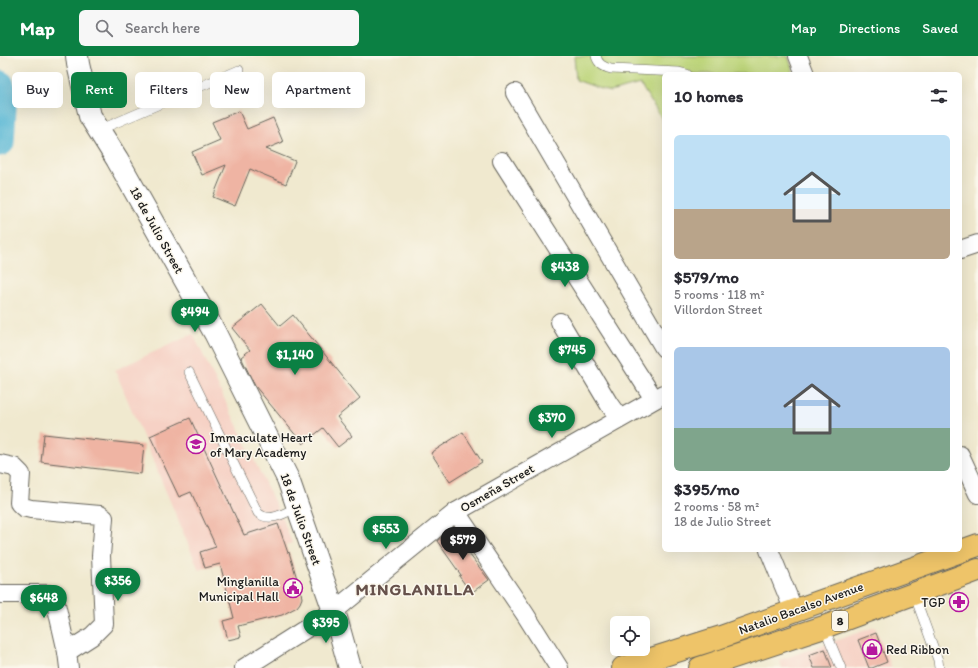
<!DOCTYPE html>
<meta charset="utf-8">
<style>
:root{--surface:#fff;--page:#f7f7f7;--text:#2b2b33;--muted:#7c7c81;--accent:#0b8043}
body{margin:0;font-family:Itim,sans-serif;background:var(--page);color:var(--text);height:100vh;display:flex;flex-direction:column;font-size:15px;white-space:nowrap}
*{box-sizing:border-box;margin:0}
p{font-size:13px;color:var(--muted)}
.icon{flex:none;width:22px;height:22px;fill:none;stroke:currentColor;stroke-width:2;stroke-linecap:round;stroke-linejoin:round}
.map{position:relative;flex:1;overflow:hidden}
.side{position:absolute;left:662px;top:16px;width:300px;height:480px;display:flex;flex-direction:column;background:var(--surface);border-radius:6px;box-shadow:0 4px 16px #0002}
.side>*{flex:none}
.guide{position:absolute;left:12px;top:16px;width:380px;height:36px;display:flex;gap:8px}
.controls{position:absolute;left:610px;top:560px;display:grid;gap:8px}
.controls a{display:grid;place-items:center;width:40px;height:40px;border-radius:6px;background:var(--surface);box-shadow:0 4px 16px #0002;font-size:20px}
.price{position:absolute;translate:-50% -34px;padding:0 9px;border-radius:14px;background:var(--accent);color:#fff;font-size:13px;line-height:26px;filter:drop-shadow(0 1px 2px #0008)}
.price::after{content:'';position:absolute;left:50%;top:24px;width:12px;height:9px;margin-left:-6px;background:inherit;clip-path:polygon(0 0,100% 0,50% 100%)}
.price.current{background:#222;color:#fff}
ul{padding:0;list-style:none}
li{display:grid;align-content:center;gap:8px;height:212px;padding:0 12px}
li span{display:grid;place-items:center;height:124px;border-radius:6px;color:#555}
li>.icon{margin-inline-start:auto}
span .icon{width:72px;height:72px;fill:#fffc;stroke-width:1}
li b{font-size:17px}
h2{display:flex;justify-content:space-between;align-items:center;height:48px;padding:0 12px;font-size:17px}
.pill{padding:0 14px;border-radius:6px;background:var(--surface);box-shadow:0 4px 16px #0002;font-size:14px;line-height:36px}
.pill.current{background:var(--accent);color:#fff}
header{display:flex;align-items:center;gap:24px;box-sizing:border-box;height:56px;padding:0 20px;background:var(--accent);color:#fff}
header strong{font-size:19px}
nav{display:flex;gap:22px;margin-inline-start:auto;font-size:14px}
.search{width:280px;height:36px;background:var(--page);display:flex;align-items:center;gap:10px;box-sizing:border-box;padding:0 14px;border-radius:6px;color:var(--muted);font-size:15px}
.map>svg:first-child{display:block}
.built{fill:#f6d1c5}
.green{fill:#bcd478;stroke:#6c784a}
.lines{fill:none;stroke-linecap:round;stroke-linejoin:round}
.river{stroke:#55b6d4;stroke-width:29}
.building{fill:#efb4a3}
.service-casing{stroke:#66645b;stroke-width:10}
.minor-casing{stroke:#66645b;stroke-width:20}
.tertiary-casing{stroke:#66645b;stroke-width:24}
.trunk-casing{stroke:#66645b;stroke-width:24}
.service{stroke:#fff;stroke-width:9}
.minor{stroke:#fff;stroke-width:18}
.tertiary{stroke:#fff;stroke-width:22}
.trunk{stroke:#eec469;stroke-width:22}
.labels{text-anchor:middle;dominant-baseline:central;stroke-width:3;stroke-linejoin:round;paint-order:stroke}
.shield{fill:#fbf7ec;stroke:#5f5e5a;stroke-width:1}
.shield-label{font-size:12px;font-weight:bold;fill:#1c1c1c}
.street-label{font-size:13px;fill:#1c1c1c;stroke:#fbf7ec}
.poi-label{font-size:13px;fill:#1c1c1c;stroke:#fbf7ec;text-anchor:start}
.district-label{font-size:17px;font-weight:bold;letter-spacing:1px;fill:#66514b;stroke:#fbf7ec}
</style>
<header>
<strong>Map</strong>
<div class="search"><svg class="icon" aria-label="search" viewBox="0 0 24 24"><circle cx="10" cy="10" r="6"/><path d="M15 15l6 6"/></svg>Search here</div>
<nav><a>Map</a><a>Directions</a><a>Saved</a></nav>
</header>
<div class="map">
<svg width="978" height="612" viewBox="0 0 978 612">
<rect width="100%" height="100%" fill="#fbf7ec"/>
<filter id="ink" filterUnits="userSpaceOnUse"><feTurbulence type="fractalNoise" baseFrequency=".025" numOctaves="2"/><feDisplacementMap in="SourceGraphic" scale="8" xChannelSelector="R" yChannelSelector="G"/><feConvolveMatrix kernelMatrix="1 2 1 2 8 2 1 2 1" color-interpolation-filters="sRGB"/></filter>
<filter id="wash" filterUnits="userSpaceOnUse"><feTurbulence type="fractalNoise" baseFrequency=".012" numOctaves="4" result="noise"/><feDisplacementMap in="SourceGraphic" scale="16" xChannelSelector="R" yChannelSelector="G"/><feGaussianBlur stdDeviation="0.9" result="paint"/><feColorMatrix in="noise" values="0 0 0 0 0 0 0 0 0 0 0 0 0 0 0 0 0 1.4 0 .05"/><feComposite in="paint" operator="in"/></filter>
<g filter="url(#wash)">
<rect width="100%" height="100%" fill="#f0e9cf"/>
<!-- built -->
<g class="built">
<path d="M 193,278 L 282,462 L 292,487 L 199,514 L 115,314 Z"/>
<path d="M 875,571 L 892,612 L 782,612 L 780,604 Z"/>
</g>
<!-- green -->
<path class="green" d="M 574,0 L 788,0 L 794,18 L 664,18 L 664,66 L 640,28 L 610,36 L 576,24 Z"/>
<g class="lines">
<!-- river -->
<path class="river" d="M 0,29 L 3,37 L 0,86"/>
</g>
<g id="blocks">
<!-- building -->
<g class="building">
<path d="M 239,55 L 247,73 L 273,62 L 283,86 L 266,93 L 295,105 L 286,128 L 250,113 L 235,150 L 213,141 L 226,109 L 202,119 L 192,96 L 220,84 L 212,66 Z"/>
<path d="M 262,248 L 280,270 L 293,259 L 360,342 L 337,361 L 352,380 L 338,391 L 323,372 L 303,388 L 255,330 L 241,301 L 250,294 L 232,272 Z"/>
<path d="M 190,362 L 244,479 L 278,468 L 288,497 L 289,496 L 301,536 L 302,542 L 300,547 L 297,551 L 282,559 L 238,570 L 241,581 L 228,584 L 223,565 L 234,562 L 220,508 L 205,512 L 200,496 L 216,491 L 191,436 L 179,441 L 150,380 Z"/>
<path d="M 463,376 L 482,406 L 450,426 L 431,397 Z"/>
<path d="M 44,378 L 144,389 L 141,418 L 41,406 Z"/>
<path d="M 454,471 L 465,488 L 463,490 L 489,524 L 471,537 L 459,520 L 461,519 L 437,485 Z"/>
<path d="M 876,577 L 887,606 L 872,612 L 869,612 L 858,584 Z"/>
<path d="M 825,593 L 832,612 L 814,612 L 809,599 Z"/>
</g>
</g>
</g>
<g filter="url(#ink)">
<use href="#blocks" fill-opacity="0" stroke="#66645b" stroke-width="1"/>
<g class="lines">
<defs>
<g id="service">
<path d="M 596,0 C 598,8 603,11 611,13 L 679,16 L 687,18"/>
<path d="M 99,74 L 239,14"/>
<path d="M 189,316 L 258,457 C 270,467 285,457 297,451"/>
<path d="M 914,538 L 938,604 L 939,612"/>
<path d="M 824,571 L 841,612"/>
</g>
<g id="minor">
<path d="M 798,0 L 805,18"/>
<path d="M 515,37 L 664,292"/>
<path d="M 502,105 L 654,343"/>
<path d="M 960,194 L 978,188"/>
<path d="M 560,266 L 609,348 L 619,362"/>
<path d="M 960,399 L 978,438"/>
<path d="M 0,408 L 14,411 L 21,418 L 19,447 L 23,451 L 31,453 L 100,459 L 104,462 L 101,500 L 104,568 L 92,580 L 67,596"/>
<path d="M 456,456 L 525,558 L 559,612"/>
<path d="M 769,494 L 794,555"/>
<path d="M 0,538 L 48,538 L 56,548 L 67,596 L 69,612"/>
<path d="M 244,612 L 334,555 L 456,456 L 664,338"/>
</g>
<path id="tertiary" d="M 77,0 L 78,8 L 90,60 L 117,103 L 215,277 L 288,423 L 334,555 L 350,612"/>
<g id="trunk">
<path d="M 623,612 L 718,582 L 978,489"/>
<path d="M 700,612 L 824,571 L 978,514"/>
</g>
</defs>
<!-- service casing -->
<use href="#service" class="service-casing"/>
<!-- minor casing -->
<use href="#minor" class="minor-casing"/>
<!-- tertiary casing -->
<use href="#tertiary" class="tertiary-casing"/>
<!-- trunk casing -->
<use href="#trunk" class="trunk-casing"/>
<!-- service -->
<use href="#service" class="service"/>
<!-- minor -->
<use href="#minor" class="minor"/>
<!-- tertiary -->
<use href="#tertiary" class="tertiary"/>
<!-- trunk -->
<use href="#trunk" class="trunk"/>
</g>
</g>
<!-- icons -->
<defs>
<symbol id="school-ring" viewBox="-11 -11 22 22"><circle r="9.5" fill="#fbf7ec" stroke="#b5179e" stroke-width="1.5"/><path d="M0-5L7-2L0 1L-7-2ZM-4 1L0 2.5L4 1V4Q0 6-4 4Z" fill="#b5179e"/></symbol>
<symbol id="civic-ring" viewBox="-11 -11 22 22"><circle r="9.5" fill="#fbf7ec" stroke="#b5179e" stroke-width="1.5"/><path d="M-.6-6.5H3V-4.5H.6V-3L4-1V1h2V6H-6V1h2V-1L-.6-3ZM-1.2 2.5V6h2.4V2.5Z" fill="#b5179e"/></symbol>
<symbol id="pharmacy-ring" viewBox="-11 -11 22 22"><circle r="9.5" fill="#fbf7ec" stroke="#b5179e" stroke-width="1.5"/><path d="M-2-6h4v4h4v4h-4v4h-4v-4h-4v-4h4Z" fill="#b5179e"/></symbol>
<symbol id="shop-ring" viewBox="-11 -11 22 22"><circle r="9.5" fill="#fbf7ec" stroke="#b5179e" stroke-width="1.5"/><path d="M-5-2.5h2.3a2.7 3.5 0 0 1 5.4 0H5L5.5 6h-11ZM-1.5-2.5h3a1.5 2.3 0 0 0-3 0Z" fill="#b5179e"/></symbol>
</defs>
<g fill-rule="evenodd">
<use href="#school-ring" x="185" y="377" width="22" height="22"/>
<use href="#civic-ring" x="282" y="521" width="22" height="22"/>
<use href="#pharmacy-ring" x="948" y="535" width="22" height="22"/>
<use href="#shop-ring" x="861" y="582" width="22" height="22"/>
</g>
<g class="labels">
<!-- shield labels -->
<rect class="shield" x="832" y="555" width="16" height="20" rx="3"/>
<g class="shield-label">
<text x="840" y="565">8</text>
</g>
<!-- street labels -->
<g class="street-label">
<text transform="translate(157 174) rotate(61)">18 de Julio Street</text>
<text transform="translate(497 432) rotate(-30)">Osmeña Street</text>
<text transform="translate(301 463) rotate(70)">18 de Julio Street</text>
<text transform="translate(801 552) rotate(-20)">Natalio Bacalso Avenue</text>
</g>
<!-- poi labels -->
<g class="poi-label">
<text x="210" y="381">Immaculate Heart<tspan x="210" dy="15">of Mary Academy</tspan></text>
<text x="279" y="525" text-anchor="end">Minglanilla<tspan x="279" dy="15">Municipal Hall</tspan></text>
<text x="945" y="546" text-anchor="end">TGP</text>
<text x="886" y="593">Red Ribbon</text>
</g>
<!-- district labels -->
<g class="district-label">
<text x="415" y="533">MINGLANILLA</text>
</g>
</g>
</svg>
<div class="controls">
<a><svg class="icon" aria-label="locate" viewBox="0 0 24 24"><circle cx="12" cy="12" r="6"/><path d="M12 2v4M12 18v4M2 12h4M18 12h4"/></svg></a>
</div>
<b class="price" style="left:565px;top:232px">$438</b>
<b class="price" style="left:195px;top:277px">$494</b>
<b class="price" style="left:572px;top:315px">$745</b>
<b class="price" style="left:295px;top:320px">$1,140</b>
<b class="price" style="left:552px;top:383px">$370</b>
<b class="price" style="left:386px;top:494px">$553</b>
<b class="price current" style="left:463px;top:505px">$579</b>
<b class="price" style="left:118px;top:546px">$356</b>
<b class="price" style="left:44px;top:563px">$648</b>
<b class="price" style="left:326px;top:588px">$395</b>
<div class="guide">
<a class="pill">Buy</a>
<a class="pill current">Rent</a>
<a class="pill">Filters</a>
<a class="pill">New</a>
<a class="pill">Apartment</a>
</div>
<section class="side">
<h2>10 homes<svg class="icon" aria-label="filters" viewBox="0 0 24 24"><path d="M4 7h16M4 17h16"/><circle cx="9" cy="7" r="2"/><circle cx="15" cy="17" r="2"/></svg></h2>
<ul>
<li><span style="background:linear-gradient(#bfe0f5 60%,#b9a48a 0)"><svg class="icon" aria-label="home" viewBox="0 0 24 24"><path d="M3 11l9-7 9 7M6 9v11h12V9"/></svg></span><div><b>$579/mo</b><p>5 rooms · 118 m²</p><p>Villordon Street</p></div></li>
<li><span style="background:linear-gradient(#a9c7e8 65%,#7fa58c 0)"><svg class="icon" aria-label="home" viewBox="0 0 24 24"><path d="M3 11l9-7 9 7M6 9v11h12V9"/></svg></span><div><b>$395/mo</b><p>2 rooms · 58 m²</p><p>18 de Julio Street</p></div></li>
</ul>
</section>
</div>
